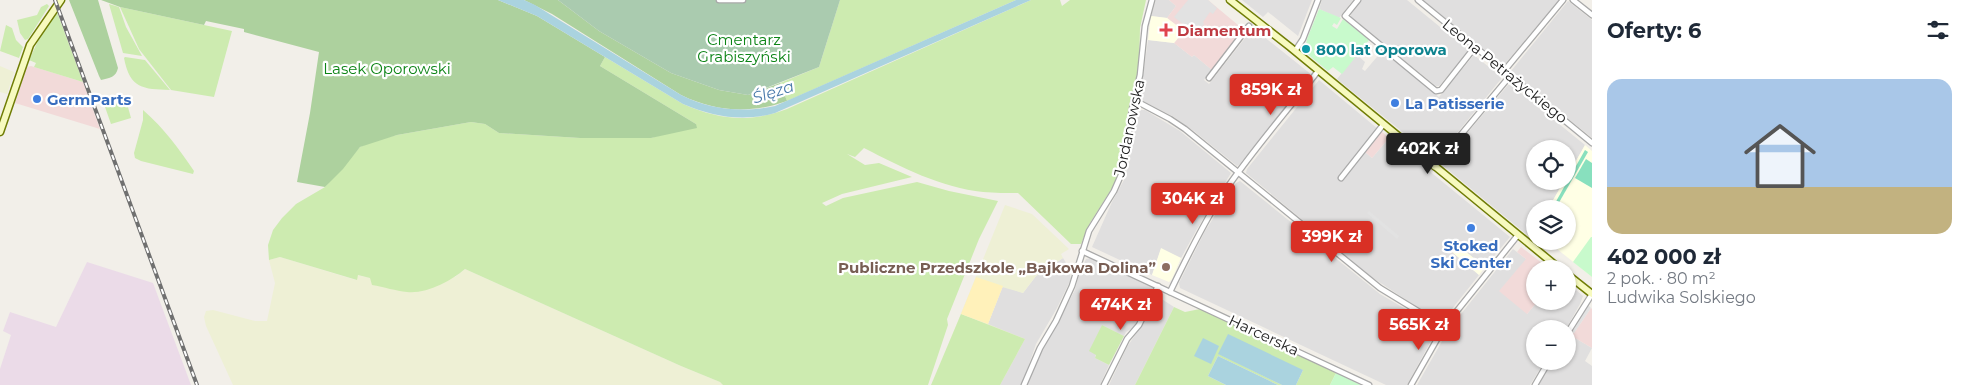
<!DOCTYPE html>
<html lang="pl">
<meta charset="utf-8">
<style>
:root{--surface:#fff;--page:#f2f2f3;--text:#1f2937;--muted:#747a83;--accent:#d93025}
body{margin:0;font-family:Montserrat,sans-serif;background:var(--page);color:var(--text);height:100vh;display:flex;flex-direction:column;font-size:19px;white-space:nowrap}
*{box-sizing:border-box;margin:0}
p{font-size:16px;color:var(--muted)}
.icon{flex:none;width:28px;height:28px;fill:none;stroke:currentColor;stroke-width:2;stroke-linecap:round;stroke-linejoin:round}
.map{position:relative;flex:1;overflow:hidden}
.drawer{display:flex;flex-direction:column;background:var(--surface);width:375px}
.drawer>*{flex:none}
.tools{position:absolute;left:1526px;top:140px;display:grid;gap:10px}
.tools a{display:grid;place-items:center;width:50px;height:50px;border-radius:50%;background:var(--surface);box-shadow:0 1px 4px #0004;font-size:25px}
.price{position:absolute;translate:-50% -42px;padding:0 11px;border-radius:5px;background:var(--accent);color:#fff;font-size:16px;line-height:32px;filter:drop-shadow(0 1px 2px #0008)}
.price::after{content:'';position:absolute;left:50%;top:30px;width:15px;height:11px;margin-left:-8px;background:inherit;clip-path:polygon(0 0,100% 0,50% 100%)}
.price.current{background:#222;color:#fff}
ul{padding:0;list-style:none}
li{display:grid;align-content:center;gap:10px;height:265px;padding:0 15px}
li span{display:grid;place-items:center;height:155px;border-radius:15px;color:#555}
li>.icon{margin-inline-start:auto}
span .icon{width:90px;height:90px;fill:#fffc;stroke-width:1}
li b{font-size:21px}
h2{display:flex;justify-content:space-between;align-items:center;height:60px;padding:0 15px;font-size:21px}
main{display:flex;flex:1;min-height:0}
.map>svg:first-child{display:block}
.residential{fill:#e0dfdf}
.commercial{fill:#f2dad9}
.industrial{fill:#ebdbe8}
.education{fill:#ffffe5}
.farmland{fill:#eef0d5}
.grass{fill:#cdebb0}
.forest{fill:#add19e}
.sand{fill:#fff1ba}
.cemetery{fill:#aacbaf}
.park{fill:#c8facc}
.pitch{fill:#88e0be}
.parking{fill:#e2e2e2}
.water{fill:#aad3df}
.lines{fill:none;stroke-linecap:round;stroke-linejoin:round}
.street-casing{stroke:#a9a9a9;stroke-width:7}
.secondary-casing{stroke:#707d05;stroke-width:9}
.street{stroke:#fff;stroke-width:4.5}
.secondary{stroke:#f7fabf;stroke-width:6}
.rail-casing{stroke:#707070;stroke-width:4}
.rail{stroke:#fff;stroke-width:2;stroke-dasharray:5.5;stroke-linecap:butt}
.health-dot{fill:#e0444e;stroke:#fff;stroke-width:2}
.culture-dot{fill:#0f9aa8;stroke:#fff;stroke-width:2}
.shop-dot{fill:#3f7fe0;stroke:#fff;stroke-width:2}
.education-dot{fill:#8d6e63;stroke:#fff;stroke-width:2}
.labels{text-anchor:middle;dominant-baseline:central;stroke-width:4.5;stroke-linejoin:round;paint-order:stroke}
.health-label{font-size:15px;font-weight:bold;fill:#be3a42;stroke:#fff;text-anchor:start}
.park-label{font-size:15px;fill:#0c8416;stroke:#fff}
.culture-label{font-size:15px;font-weight:bold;fill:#0d838f;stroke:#fff;text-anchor:start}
.street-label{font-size:15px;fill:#222;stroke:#fff}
.shop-label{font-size:15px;font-weight:bold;fill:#366cbe;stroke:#fff;text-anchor:start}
.education-label{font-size:15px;font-weight:bold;fill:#785e54;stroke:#fff;text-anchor:end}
.water-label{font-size:16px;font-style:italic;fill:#4a7aab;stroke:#fff}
</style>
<main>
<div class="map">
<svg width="1592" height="385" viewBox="0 0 1592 385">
<rect width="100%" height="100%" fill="#f2efe9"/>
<!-- residential -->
<g class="residential">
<path d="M 1156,0 L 1169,0 L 1176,6 L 1167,18 L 1151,16 Z"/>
<path d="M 1242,0 L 1312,0 L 1298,36 L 1268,12 L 1263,17 Z"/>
<path d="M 1322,0 L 1353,0 L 1339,18 L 1319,9 Z"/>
<path d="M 1362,0 L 1407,0 L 1467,49 L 1467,53 L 1439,86 L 1436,86 L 1351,17 L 1351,14 Z"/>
<path d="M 1423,0 L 1559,0 L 1504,65 L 1501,64 Z"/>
<path d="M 1568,1 L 1592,20 L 1592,138 L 1513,74 L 1511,71 Z"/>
<path d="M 1253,28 L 1312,75 L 1239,165 L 1237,166 L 1195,132 L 1174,117 L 1143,101 L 1140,97 L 1148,40 L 1174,43 L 1192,57 L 1194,55 L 1212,70 L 1204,80 L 1209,84 Z"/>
<path d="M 1382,51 L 1439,97 L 1474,55 L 1500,76 L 1501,79 L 1436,159 L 1337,79 L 1357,55 L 1365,62 L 1362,69 L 1365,71 Z"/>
<path d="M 1319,80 L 1378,129 L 1338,177 L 1341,180 L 1365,152 L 1372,158 L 1389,138 L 1510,237 L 1485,267 L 1456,244 L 1451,251 L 1479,275 L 1444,319 L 1440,319 L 1417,307 L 1370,276 L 1246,173 L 1247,169 Z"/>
<path d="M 1508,85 L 1511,85 L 1585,145 L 1568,175 L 1568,149 L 1535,149 L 1535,181 L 1564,181 L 1548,209 L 1535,209 L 1535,231 L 1531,238 L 1441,164 Z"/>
<path d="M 1141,110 L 1145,110 L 1180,131 L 1231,173 L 1197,229 L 1181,258 L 1161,249 L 1152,275 L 1092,247 L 1112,202 L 1124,180 L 1129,162 L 1138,113 Z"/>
<path d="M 1240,181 L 1380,294 L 1438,328 L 1407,385 L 1386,385 L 1180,288 L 1179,283 L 1205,231 L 1236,183 Z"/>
<path d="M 1513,249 L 1526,259 L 1527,314 L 1538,301 L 1568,301 L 1568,283 L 1583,296 L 1580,304 L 1566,329 L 1535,329 L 1535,361 L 1545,361 L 1530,385 L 1417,385 L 1449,329 Z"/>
<path d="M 1063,258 L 1068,266 L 1071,279 L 1057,308 L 1036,344 L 1022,385 L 1000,385 L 988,324 L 1003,286 L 1023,293 L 1036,276 Z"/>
<path d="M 1091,258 L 1154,288 L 1137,325 L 1126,332 L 1124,336 L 1102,325 L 1095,358 L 1109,365 L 1100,385 L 1027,385 L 1029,377 L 1044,347 L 1075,290 L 1079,274 L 1086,259 Z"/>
<path d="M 1157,296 L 1174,307 L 1135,385 L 1109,385 L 1127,347 L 1142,325 Z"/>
<path d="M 1570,335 L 1592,348 L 1585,361 L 1592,366 L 1592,385 L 1538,385 L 1553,361 L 1568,361 L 1568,338 Z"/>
</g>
<!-- commercial -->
<g class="commercial">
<path d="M 1169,0 L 1208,0 L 1244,30 L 1212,70 L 1194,55 L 1192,57 L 1174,43 L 1184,31 L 1167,18 L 1176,6 Z"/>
<path d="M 31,66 L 83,82 L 100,129 L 15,103 L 25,71 L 27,67 Z"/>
<path d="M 1381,131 L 1389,138 L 1372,158 L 1365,152 Z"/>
<path d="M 1521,247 L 1550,269 L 1535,269 L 1535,301 L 1538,301 L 1527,314 L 1499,291 L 1526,259 L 1517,252 Z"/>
<path d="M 1591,308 L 1592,309 L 1592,348 L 1570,335 L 1574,333 Z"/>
</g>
<!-- industrial -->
<path class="industrial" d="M 87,262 L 153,283 L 191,385 L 0,385 L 0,369 L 11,335 L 3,331 L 10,312 L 56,327 Z"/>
<!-- education -->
<g class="education">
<path d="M 1151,16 L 1167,18 L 1184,31 L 1174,43 L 1148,40 Z"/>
<path d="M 1585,145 L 1592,151 L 1592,277 L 1547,241 L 1568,241 L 1568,209 L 1548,209 L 1564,181 L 1568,181 L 1568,175 Z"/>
<path d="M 1456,244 L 1485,267 L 1479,275 L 1451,251 Z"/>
<path d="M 1161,248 L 1181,258 L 1172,279 L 1169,282 L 1152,275 Z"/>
</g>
<!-- farmland -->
<g class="farmland">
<path d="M 0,66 L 14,72 L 7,94 L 0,92 Z"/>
<path d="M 1005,205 L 1032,214 L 1069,249 L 1061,254 L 1063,258 L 1036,276 L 1023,293 L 1002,287 L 988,324 L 1025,339 L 1000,385 L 932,385 Z"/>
<path d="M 280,257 L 356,280 L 357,275 L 370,278 L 455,277 L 465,269 L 681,366 L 720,382 L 723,385 L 233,385 L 206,326 L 204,317 L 206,311 L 213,310 L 255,321 L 267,321 L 275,283 L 269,260 Z"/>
</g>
<!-- grass -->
<g class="grass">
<path d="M 840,0 L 1016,0 L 787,101 L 780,83 L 819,67 Z"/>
<path d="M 1031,0 L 1060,0 L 1062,6 L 1070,0 L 1146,0 L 1140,28 L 1139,69 L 1128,112 L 1121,165 L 1116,182 L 1090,223 L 1081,244 L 1071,244 L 1018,193 C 1007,193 995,193 983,192 C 942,188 901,167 864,148 L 855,157 L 847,154 L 865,165 L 879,163 L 912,177 L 842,194 L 822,203 L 826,206 L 843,198 L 917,182 L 949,191 L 998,201 L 979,239 L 947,319 L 948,325 L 928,385 L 723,385 L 720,382 L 681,366 L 465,269 C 451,281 427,294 407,292 C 396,291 384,287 372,285 L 370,278 L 358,275 L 357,280 L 280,257 L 269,260 L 268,245 L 273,230 L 282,218 L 296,204 L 325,187 L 360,147 L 372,141 L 397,135 L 471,122 L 485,124 L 499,133 L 580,138 L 651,138 L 696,124 L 600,66 L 605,57 L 683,104 C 720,120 749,123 787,109 Z"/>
<path d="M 47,4 L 49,6 L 28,39 L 25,40 L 20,33 L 17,20 L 37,15 L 41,7 Z"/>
<path d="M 109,4 L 119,7 L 126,27 L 142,56 L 123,53 Z"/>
<path d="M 120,7 L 232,31 L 214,97 L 171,90 L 139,49 Z"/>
<path d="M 57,12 L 83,82 L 34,67 L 36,63 L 29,60 L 39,39 Z"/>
<path d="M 6,25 L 12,28 L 16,40 L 23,47 L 19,58 L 0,51 Z"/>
<path d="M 125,57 L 145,60 L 170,90 C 143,89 130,89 124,58 Z"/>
<path d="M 126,100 L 131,118 L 111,124 L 105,107 Z"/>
<path d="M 143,110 C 164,128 179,149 194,171 L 193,174 L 141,161 L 135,158 L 134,153 L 143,120 Z"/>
<path d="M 1174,307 L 1185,312 L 1200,309 L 1336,373 L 1330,385 L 1296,385 L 1303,370 L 1219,354 L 1282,385 L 1278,385 L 1218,356 L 1208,376 L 1226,385 L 1135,385 Z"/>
<path d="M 961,314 L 1025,339 L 1000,385 L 931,385 Z"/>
<path d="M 1102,325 L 1124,336 L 1109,365 L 1095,358 L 1096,355 L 1089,351 Z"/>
</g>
<!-- forest -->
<g class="forest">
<path d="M 69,0 L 98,0 L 118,68 C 116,77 110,78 101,80 L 99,76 Z"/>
<path d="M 101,0 L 498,0 L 537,16 L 605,57 L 600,66 L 696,124 L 697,128 L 651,138 L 580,138 L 499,133 L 485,124 L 471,122 L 397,135 L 360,147 L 343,169 L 325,187 L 297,182 L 310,113 L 319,52 L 244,32 L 244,29 L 206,21 L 204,25 L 120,7 Z"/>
<path d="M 524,0 L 558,0 L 599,31 L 671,73 L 719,90 L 748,95 L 780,83 L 787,101 C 751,114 716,112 681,95 L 552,14 Z"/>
</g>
<!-- sand -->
<path class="sand" d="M 976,277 L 1003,286 L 988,324 L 961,314 Z"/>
<!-- cemetery -->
<path class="cemetery" d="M 558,0 L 840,0 L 819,67 L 748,95 L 719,90 L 671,73 L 599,31 Z"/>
<!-- park -->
<g class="park">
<path d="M 1319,9 L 1341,18 L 1337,25 L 1334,23 L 1332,26 L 1337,29 L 1343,19 L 1369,40 L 1342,74 L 1333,67 L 1328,71 L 1305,52 L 1307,39 Z"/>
<path d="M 1591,237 L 1592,237 L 1592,277 L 1573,262 Z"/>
<path d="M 1336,373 L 1361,385 L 1330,385 Z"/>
</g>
<!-- pitch -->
<g class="pitch">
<path d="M 1585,150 L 1588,152 L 1557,206 L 1554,205 Z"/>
<path d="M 1586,159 L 1592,163 L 1592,188 L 1575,178 Z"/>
</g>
<!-- parking -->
<g class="parking">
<path d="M 1188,0 L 1208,0 L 1217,8 L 1213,14 L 1210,12 L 1203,22 L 1204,24 L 1193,38 L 1185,32 L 1188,28 L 1174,17 Z"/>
<path d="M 1369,211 L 1399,236 L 1397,239 L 1367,213 Z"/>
<path d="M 1588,305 L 1591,308 L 1574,333 L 1571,331 Z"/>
</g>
<!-- water -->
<g class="water">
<path d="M 498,0 L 524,0 L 535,5 L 681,95 C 711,110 742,113 775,106 L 1016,0 L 1031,0 L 775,113 C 743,122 714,117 683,104 L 537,16 Z"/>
<path d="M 1228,334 L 1303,370 L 1296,385 L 1282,385 L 1218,354 Z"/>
<path d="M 1203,338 L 1219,346 L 1211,364 L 1194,356 Z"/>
<path d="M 1218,356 L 1278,385 L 1226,385 L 1208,376 Z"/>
</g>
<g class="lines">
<defs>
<g id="street">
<path d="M 719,0 L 743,0"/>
<path d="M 1358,0 L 1345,16 L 1436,91 L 1441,90 L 1475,47"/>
<path d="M 1418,0 L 1592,143"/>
<path d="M 1573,0 L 1592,15"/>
<path d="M 1295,51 L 1303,39 L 1318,0"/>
<path d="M 1504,71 L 1563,0"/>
<path d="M 1209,78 L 1249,26"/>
<path d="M 1134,100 L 1170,119 L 1185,129 L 1380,288 L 1444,327"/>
<path d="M 1434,167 L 1510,76"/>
<path d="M 1341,178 L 1383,125"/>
<path d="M 1082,251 L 1369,385"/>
<path d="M 1170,292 C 1185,261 1200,230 1218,201 C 1248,155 1285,114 1318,71"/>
<path d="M 1568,332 L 1592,294"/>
<path d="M 1024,385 L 1040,348 L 1056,321 L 1072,286 L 1089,231 L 1114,191 L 1121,175 L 1125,161 L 1132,109 L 1140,75 L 1145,26 L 1152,0"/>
<path d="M 1104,385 L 1127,339 L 1139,325 L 1158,286"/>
<path d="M 1411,385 L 1444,327 L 1518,235"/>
<path d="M 1535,385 L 1549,361"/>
</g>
<g id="secondary">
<path d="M 1230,0 L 1290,47 L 1560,269"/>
<path d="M 0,132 L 30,45 L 61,0"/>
<path d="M 1568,275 L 1592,294"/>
</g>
</defs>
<!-- street casing -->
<use href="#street" class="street-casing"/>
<!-- secondary casing -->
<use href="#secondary" class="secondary-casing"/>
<!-- street -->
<use href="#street" class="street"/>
<!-- secondary -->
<use href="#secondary" class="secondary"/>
<defs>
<path id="rail" d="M 55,0 L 197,385"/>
</defs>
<!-- rail casing -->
<use href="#rail" class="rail-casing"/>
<!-- rail -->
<use href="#rail" class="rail"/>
</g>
<!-- markers -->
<path class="health-dot" d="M1163.5 22.5h5v5h5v5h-5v5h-5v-5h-5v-5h5z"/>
<circle class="culture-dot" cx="1306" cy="49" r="5"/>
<g class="shop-dot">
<circle cx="37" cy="99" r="5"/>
<circle cx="1395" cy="103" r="5"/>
<circle cx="1471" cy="228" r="5"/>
</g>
<circle class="education-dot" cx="1166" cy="267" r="5"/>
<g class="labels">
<!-- health labels -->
<g class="health-label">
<text x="1177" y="30">Diamentum</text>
</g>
<!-- park labels -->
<g class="park-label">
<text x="744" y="39">Cmentarz<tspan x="744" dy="17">Grabiszyński</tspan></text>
<text x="387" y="68">Lasek Oporowski</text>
</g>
<!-- culture labels -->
<g class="culture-label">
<text x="1316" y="49">800 lat Oporowa</text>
</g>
<!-- street labels -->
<g class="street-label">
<text transform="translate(1505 71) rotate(39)">Leona Petrażyckiego</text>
<text transform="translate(1129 128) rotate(-78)">Jordanowska</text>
<text transform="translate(1264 335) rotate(25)">Harcerska</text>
</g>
<!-- shop labels -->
<g class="shop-label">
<text x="47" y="99">GermParts</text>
<text x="1405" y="103">La Patisserie</text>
<text x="1471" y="245" text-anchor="middle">Stoked<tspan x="1471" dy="17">Ski Center</tspan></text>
</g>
<!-- education labels -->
<g class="education-label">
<text x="1156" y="267">Publiczne Przedszkole „Bajkowa Dolina”</text>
</g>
<!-- water labels -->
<g class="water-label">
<text transform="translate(773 92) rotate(-18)">Ślęza</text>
</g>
</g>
</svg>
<div class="tools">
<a><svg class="icon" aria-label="locate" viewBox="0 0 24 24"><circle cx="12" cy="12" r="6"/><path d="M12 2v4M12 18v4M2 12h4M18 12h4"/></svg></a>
<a><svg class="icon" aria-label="layers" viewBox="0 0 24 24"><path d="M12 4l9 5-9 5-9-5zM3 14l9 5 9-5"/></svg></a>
<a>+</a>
<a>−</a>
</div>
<b class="price" style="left:1271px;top:116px">859K zł</b>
<b class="price current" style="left:1428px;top:175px">402K zł</b>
<b class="price" style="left:1193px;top:225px">304K zł</b>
<b class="price" style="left:1332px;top:263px">399K zł</b>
<b class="price" style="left:1121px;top:331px">474K zł</b>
<b class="price" style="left:1419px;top:351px">565K zł</b>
</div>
<section class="drawer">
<h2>Oferty: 6<svg class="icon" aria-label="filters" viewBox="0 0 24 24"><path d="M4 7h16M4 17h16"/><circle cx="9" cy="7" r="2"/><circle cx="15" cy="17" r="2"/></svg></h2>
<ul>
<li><span style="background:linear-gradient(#a9c7e8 70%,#c2b280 0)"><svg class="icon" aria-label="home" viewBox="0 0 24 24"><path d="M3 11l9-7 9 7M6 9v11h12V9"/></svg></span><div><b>402 000 zł</b><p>2 pok. · 80 m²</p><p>Ludwika Solskiego</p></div></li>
</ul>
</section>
</main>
